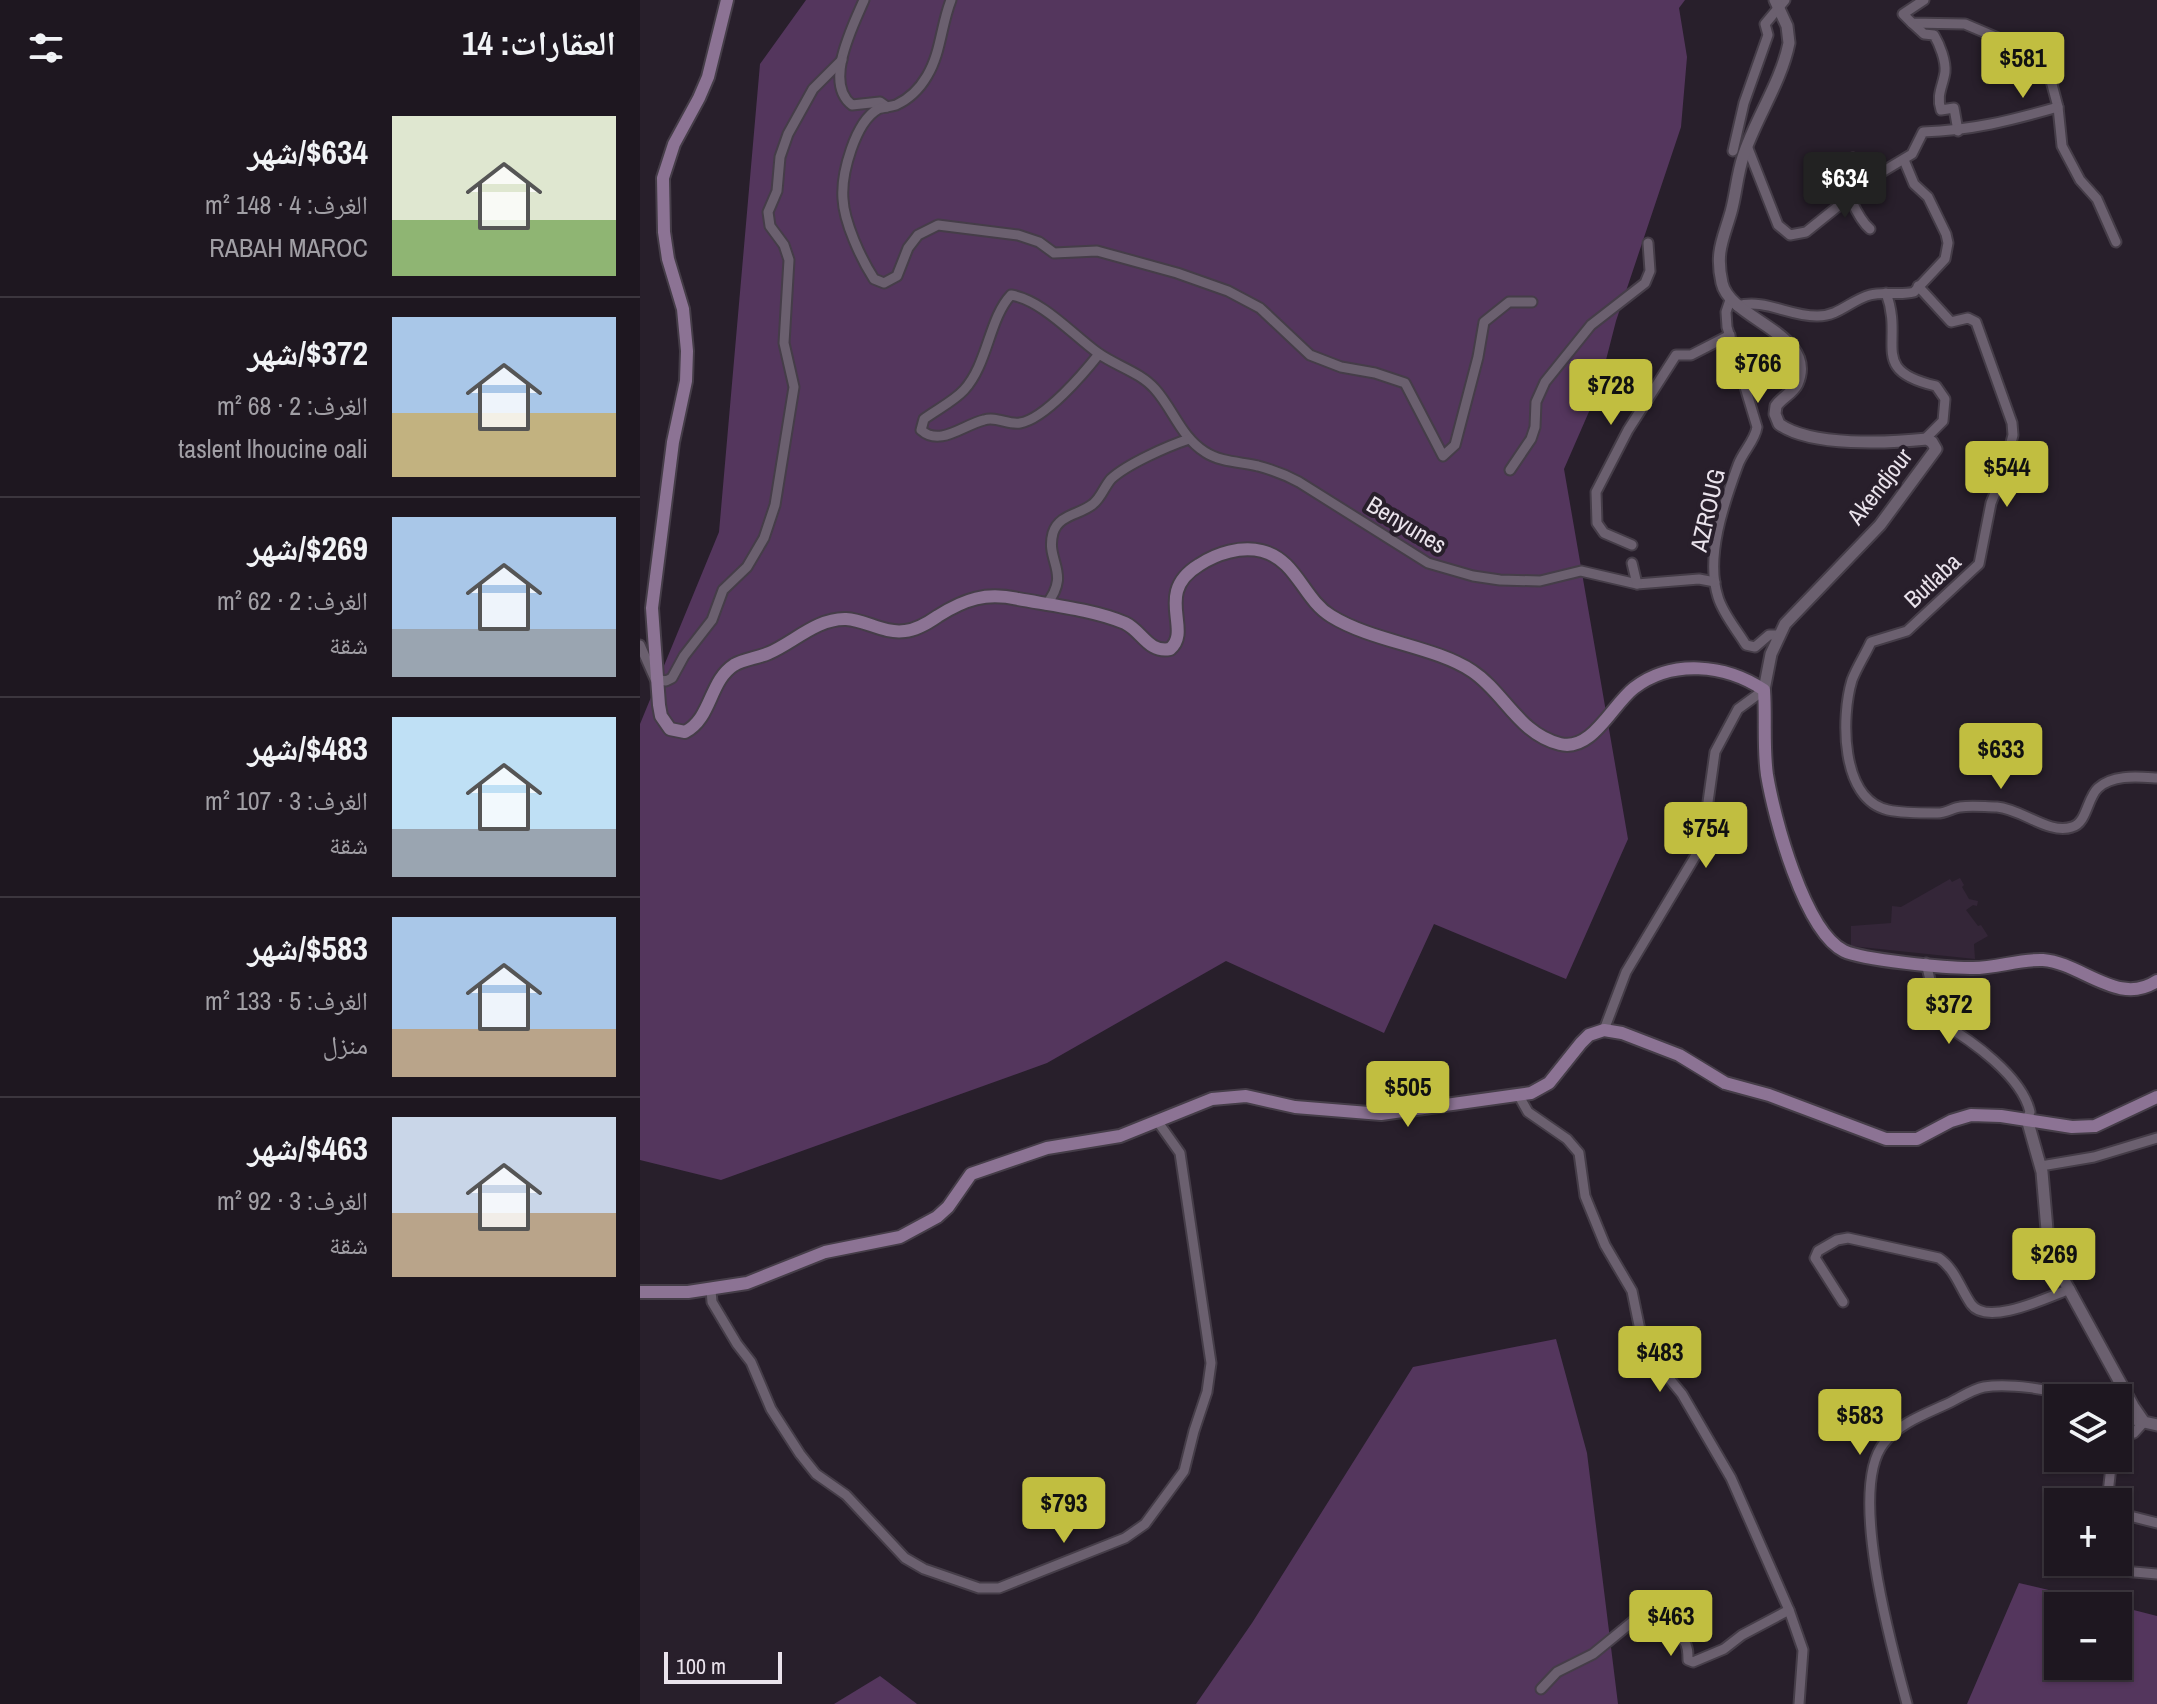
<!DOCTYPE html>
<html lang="ar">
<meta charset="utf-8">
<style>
:root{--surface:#1e1720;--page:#262029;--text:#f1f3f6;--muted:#a19fa5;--line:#3c363e;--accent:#c1be40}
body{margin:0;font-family:"Archivo Narrow","Noto Naskh Arabic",sans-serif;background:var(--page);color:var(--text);direction:rtl;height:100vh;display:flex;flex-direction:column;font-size:30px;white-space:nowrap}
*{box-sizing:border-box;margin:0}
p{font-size:26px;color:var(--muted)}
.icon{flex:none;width:44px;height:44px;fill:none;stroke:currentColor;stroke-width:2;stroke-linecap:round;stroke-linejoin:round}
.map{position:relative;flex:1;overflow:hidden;direction:ltr}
.panel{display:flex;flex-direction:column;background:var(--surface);width:640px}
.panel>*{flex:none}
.controls{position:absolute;left:1404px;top:1384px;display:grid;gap:16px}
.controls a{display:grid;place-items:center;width:88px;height:88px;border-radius:0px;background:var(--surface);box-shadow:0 2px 6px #0004,0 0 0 2px var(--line);font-size:40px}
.scale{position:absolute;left:24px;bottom:20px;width:118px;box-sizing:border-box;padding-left:8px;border:4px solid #eae3ec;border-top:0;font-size:22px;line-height:28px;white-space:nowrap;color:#eae3ec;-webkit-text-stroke:6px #281f2b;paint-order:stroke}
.price{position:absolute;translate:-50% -68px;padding:0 18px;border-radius:8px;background:var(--accent);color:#111;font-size:26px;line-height:52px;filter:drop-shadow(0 2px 4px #0008)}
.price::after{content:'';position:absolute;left:50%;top:48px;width:24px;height:18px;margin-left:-12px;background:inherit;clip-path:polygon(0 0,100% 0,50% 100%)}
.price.selected{background:#222;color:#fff}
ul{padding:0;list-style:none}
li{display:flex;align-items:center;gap:24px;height:200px;padding:0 24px}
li+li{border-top:2px solid var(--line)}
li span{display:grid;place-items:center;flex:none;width:224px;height:160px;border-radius:0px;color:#555}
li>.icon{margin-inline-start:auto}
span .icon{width:96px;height:96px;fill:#fffc;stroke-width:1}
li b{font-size:34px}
h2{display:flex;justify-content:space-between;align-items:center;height:96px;padding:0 24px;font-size:34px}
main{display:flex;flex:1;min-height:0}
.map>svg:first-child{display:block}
.built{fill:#342638}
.green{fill:#54365d}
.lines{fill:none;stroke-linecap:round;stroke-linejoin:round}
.minor-casing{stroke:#453d48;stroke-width:13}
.tertiary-casing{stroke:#453d48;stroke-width:15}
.secondary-casing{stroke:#453d48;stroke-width:16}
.minor{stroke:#6b606f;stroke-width:9}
.tertiary{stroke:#6b606f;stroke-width:11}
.secondary{stroke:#8c7394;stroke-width:12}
.labels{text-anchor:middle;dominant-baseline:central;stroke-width:8;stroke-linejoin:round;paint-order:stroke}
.street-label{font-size:24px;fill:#eae3ec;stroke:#281f2b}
</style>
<main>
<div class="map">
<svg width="1517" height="1704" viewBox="0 0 1517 1704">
<rect width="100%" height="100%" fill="#281f2b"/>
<!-- built -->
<path class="built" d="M 1320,878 L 1324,885 L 1322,887 L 1329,899 L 1338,901 L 1337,906 L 1333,905 L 1326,910 L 1338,926 L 1341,925 L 1348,936 L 1334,944 L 1335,959 L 1211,946 L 1211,926 L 1251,923 L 1252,906 L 1261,907 L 1310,879 L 1312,882 Z"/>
<!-- green -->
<g class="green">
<path d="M 166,0 L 1045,0 L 1039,8 L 1047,57 L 1041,127 L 976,321 L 958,391 L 924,469 L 988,839 L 926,979 L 794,924 L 744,1033 L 586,961 L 407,1063 L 81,1180 L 0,1160 L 0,724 L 79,532 L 120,64 Z"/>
<path d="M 916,1339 L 947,1453 L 978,1704 L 556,1704 L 612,1623 L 773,1367 Z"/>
<path d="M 1379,1583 L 1476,1606 L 1418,1606 L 1418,1666 L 1478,1666 L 1478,1606 L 1517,1616 L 1517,1704 L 1327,1704 Z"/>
<path d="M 240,1676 L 277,1704 L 194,1704 Z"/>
</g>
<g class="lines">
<defs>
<g id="minor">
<path d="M 224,0 C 213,26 183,83 212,105 L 240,102 L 247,107"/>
<path d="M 311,0 C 301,25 301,53 287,76 C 280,88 269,99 256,105 C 250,107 243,107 238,109 C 215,122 201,174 203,199 C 204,222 221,259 234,279 L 244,283 L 257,276 L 268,248 L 278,235 L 298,225 L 378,235 L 399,242 L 414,253 L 457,251 L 537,273 L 588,291 L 620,308 L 670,355 L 701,367 L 735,373 L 765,383 L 803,456 L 815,445 L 838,357 L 844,322 L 869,302 L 892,302"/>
<path d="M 1284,0 L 1263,14 L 1272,23 L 1325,24 L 1405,58 L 1418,107 L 1422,146 L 1440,180 L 1457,199 L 1476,242"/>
<path d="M 1272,23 L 1284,34 L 1294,35 C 1300,45 1306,61 1305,72 C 1303,86 1296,95 1301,110 L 1314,108 L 1318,131"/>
<path d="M 1107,146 L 1138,225 L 1150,235 L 1166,232 L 1237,175 L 1272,154 L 1283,132 C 1333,130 1369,121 1418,107"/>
<path d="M 1093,151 L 1104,103 L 1128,35 L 1125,24 L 1145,0"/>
<path d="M 1213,158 C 1208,162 1206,162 1204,168 C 1200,182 1219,220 1230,229"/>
<path d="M 1278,286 L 1311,322 L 1328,318 L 1336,322 L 1372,423 L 1373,435 L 1363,473 L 1351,503 L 1339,564 L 1267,631 L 1231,642 C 1225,655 1217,667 1212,680 C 1201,716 1200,799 1248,810 C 1262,813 1281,813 1296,813 C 1305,814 1312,808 1320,807 C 1332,805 1345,807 1357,807 C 1382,809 1409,835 1432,827 C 1447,823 1447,798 1458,788 C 1473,774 1499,777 1517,778"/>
<path d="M 1246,293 C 1265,343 1227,370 1296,386 L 1305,399 L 1303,421 L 1285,439"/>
<path d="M 1090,300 L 1086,312 L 1087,327 L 1117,427 C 1115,441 1103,451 1098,465 C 1084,503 1065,557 1078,597 C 1083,614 1097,630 1106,645 L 1115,647 L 1129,635 L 1139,635"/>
<path d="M 1097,306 C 1125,298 1150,317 1178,316 C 1199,316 1211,300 1230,295 C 1245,291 1259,296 1274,292 L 1305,259 L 1308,243 L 1306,234 L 1288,197 L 1274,184 L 1264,160"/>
<path d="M 459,354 C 444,373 405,419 380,423 C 368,425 356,416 344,420 C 323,425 300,447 281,430 L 284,419 C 296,410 314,401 324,390 C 348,364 349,318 371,295 C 402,300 433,335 458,353 C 476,366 500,372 515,389 C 533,409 541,437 565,452 C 580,462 601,462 618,466 C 633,470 646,475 659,482 L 788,563 L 833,576 L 860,580 L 900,581 L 941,571 L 997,584 L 1059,579 L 1075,582"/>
<path d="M 870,470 L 891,439 L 895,427 L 896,402 L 905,382 L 951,325 L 1005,283 L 1010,271 L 1008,243"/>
<path d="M 992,545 L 964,533 L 957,523 L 956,492 L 988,430 L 1036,355 L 1051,355 L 1090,335"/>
<path d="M 992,563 L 997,584"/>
<path d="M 406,605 C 432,572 405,562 413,533 C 419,514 440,515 453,504 C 461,498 464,487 471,479 C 487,464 528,446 549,439"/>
<path d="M 0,645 L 15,679 L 26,681 L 32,678 L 44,656 L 72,620 L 83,590 L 107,567 L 124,538 L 135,505 L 154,387 L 144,343 L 149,260 L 144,245 L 130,226 L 128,212 L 137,191 L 140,157 L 148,134 L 173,89 L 202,60"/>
<path d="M 1286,963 L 1300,1022 C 1331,1040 1382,1076 1390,1112 L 1387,1119"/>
<path d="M 964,1030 L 986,972 L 1062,845 L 1075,752 L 1098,709 L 1124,690"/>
<path d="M 879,1096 L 888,1112 L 927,1139 L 939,1153 L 945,1196 L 965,1245 L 992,1291 L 1000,1330 L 1010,1355 L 1042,1394 L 1091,1478 L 1149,1610 L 1163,1650 L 1159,1704"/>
<path d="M 1401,1166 L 1454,1157 L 1517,1138"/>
<path d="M 71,1290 L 72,1302 L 97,1344 L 111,1362 L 131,1409 L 160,1454 L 176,1474 L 206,1495 L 265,1558 L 284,1569 L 339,1588 L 359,1588 L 485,1538 L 505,1524 L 544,1471 L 554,1431 L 567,1392 L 571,1363 L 540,1153 L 518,1122"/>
<path d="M 1203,1302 L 1175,1258 L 1178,1251 L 1197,1240 L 1208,1238 L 1299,1258 C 1315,1269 1320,1288 1331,1304 C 1347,1327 1408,1297 1430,1289"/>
<path d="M 1478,1417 L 1504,1422 L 1494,1433 L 1478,1436"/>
<path d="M 1467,1502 L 1472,1458"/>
<path d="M 1478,1513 L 1517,1523"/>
<path d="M 1461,1562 L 1461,1565 L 1483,1571 L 1517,1574"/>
<path d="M 901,1689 L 917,1672 L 953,1654 L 997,1618 C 1011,1616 1035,1630 1044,1641 C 1048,1646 1048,1653 1048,1660 L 1053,1662 L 1084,1649 L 1102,1635 L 1149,1610"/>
<path d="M 1267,1704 C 1252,1649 1207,1489 1244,1443 C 1260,1422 1288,1413 1311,1402 C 1321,1397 1333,1389 1344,1387 C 1368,1383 1412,1389 1434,1398"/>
</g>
<g id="tertiary">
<path d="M 1124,690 L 1131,654 L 1145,624 L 1240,525 L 1296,449 L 1292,442 L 1287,439 C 1249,443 1171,447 1139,424 L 1135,414 L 1136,406 C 1142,397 1152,394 1157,384 C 1179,334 1090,320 1082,283 C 1075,252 1083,240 1091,212 C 1096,194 1097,175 1103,157 C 1115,119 1141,83 1149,43 L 1147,26 L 1135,0"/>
<path d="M 1387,1119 L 1402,1172 L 1409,1253 L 1493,1406 L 1504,1422 L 1517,1425"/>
</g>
<g id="secondary">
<path d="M 87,0 L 68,77 L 59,98 L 34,144 L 23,178 L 24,232 L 28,259 L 43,309 L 47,351 L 46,381 L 33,442 L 12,608 L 19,705 L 21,716 L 30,729 L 45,732 C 72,718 69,681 94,665 C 104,659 118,658 129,653 C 153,643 177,618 206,619 C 226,620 244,634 265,631 C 277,630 288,623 298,616 C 325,599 346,592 378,599 C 411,605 455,610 485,623 C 502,631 508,653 530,649 C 553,630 513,593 559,565 C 577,553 601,546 622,551 C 657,560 663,599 691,616 C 733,642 794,646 832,671 C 864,692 879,734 920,744 C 952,752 972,705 994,688 C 1032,659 1085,664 1124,690 C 1126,718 1123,747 1127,775 C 1134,817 1164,931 1204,951 C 1223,960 1306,968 1330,968 C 1355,969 1378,959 1403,960 C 1442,963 1478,1007 1517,981"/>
<path d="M 0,1292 L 48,1292 L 107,1283 L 185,1252 L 260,1237 L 297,1217 L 308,1207 L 331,1174 L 407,1148 L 480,1136 L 572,1099 L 606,1096 L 655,1107 L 741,1114 L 891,1093 L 909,1083 L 941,1043 L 949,1035 L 964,1030 L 982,1033 L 1039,1055 L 1085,1083 L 1129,1095 L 1246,1139 L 1277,1139 L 1311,1121 L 1331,1115 L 1361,1116 L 1432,1127 L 1455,1126 L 1517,1097"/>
</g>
</defs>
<!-- minor casing -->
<use href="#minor" class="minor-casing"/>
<!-- tertiary casing -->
<use href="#tertiary" class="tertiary-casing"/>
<!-- secondary casing -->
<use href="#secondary" class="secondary-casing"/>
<!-- minor -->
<use href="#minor" class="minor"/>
<!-- tertiary -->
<use href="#tertiary" class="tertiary"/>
<!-- secondary -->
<use href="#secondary" class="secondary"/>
</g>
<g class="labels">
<!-- street labels -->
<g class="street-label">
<text transform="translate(1239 486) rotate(-52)">Akendjour</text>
<text transform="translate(1067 510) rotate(-77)">AZROUG</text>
<text transform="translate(767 524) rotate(31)">Benyunes</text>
<text transform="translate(1292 580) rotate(-43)">Butlaba</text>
</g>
</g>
</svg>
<div class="controls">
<a><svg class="icon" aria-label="layers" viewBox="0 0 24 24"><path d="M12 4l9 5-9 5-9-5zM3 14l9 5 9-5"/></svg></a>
<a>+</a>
<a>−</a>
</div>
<div class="scale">100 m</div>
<b class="price" style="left:1383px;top:100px">$581</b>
<b class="price selected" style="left:1205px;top:220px">$634</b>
<b class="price" style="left:1118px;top:405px">$766</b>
<b class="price" style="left:971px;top:427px">$728</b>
<b class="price" style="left:1367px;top:509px">$544</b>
<b class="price" style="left:1361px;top:791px">$633</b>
<b class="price" style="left:1066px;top:870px">$754</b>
<b class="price" style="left:1309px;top:1046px">$372</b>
<b class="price" style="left:768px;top:1129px">$505</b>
<b class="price" style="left:1414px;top:1296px">$269</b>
<b class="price" style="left:1020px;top:1394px">$483</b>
<b class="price" style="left:1220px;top:1457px">$583</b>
<b class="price" style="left:424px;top:1545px">$793</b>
<b class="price" style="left:1031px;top:1658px">$463</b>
</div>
<section class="panel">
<h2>العقارات: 14<svg class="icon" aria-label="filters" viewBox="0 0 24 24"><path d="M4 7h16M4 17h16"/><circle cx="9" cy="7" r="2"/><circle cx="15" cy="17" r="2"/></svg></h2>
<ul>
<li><span style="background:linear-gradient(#dfe7d0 65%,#8fb573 0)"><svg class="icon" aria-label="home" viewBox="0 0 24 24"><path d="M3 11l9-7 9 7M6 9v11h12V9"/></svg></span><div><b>$634/شهر</b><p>الغرف: 4 · 148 m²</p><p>RABAH MAROC</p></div></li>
<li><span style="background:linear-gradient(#a9c7e8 60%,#c2b280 0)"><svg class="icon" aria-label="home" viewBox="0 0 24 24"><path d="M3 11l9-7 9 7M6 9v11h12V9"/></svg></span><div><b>$372/شهر</b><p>الغرف: 2 · 68 m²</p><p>taslent lhoucine oali</p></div></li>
<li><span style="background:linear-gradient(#a9c7e8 70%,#9aa5b1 0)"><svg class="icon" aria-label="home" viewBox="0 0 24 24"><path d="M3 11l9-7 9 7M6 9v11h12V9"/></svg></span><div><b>$269/شهر</b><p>الغرف: 2 · 62 m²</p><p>شقة</p></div></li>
<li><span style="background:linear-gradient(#bfe0f5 70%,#9aa5b1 0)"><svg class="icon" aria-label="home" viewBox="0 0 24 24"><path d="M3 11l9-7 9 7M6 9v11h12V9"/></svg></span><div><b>$483/شهر</b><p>الغرف: 3 · 107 m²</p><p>شقة</p></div></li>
<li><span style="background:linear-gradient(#a9c7e8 70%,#b9a48a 0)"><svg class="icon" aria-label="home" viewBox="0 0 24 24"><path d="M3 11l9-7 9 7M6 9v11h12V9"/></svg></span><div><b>$583/شهر</b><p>الغرف: 5 · 133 m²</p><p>منزل</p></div></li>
<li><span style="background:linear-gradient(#c9d6e8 60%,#b9a48a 0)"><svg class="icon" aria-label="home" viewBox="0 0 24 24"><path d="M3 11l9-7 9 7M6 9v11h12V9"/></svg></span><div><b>$463/شهر</b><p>الغرف: 3 · 92 m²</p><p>شقة</p></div></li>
</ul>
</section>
</main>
